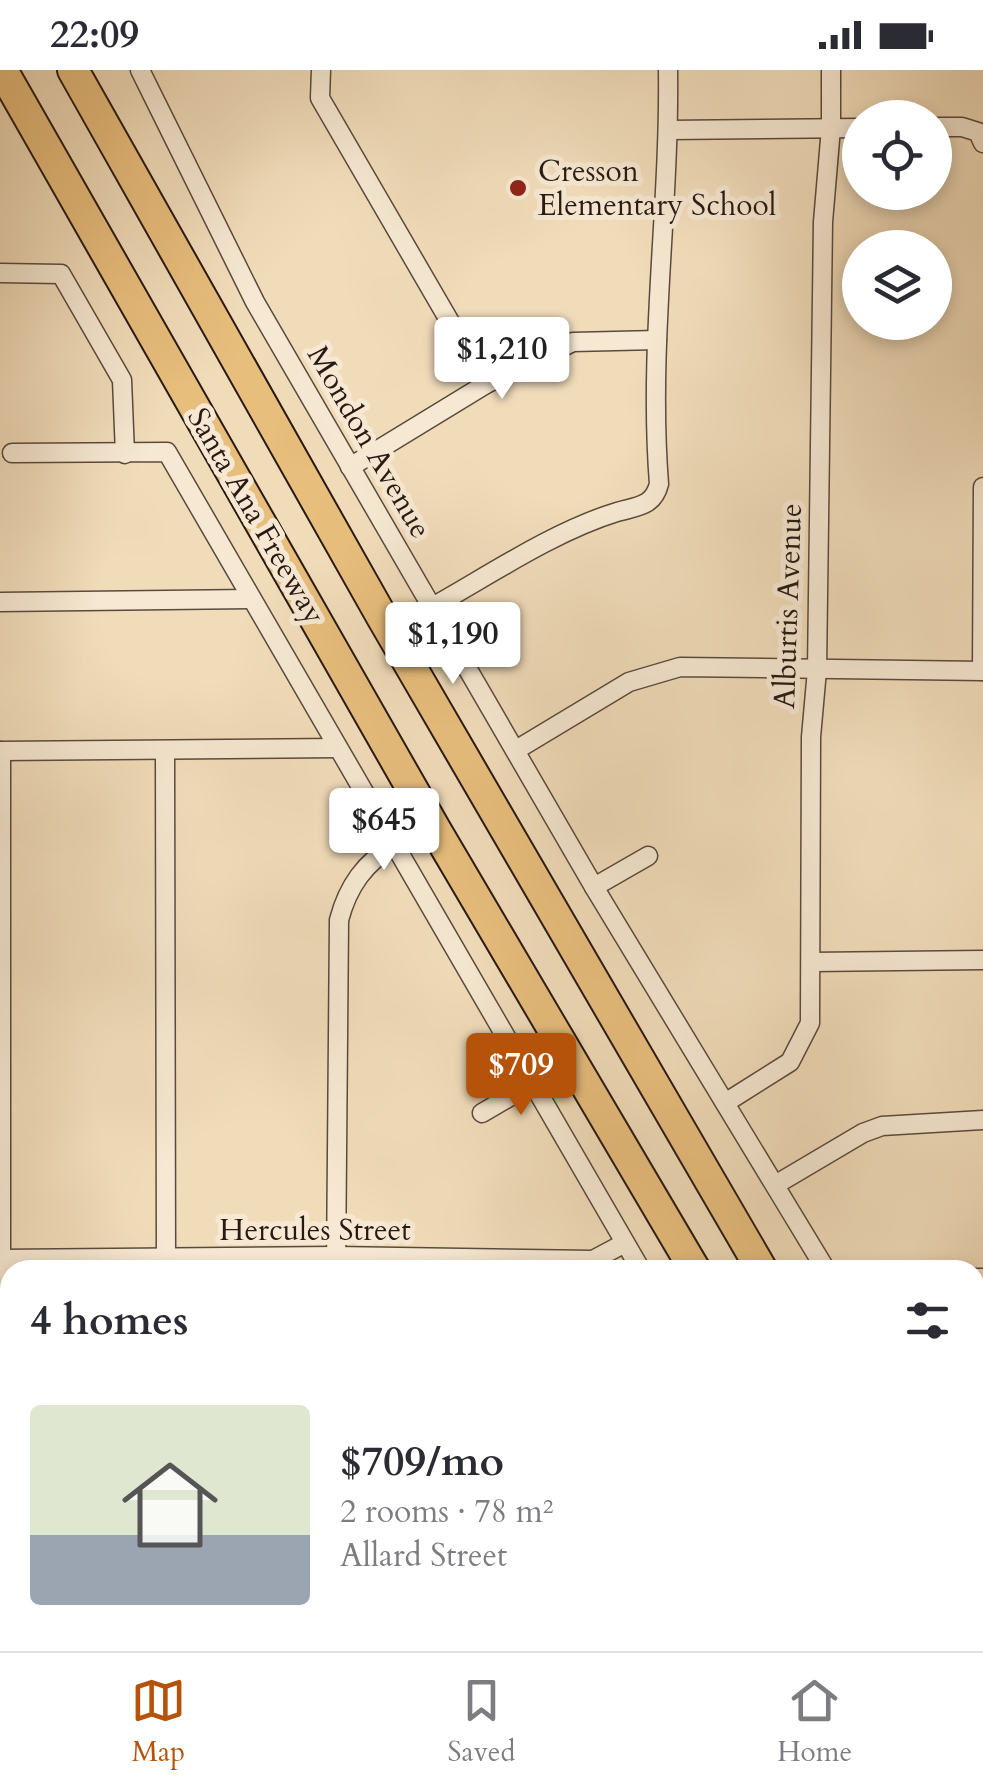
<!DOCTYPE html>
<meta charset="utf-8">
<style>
:root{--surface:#fff;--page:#f7f7f7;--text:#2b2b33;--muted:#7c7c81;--line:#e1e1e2;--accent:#b45309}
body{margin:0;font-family:Cardo,serif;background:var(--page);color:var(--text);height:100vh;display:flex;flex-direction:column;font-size:38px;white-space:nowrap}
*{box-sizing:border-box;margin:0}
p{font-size:32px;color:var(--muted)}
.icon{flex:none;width:55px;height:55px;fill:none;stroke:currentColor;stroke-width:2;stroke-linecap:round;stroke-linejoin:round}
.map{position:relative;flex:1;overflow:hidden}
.drawer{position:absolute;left:0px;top:1190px;width:985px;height:392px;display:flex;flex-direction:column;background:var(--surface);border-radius:30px 30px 0 0;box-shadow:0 5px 15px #0003}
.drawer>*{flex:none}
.fabs{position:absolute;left:842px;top:30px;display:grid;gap:20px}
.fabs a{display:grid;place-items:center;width:110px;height:110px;border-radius:50%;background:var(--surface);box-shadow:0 5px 15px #0003;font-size:50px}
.price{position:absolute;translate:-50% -85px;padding:0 22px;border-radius:10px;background:#fff;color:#222;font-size:32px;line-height:65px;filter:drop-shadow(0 2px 5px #0008)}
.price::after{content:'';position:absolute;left:50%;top:60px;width:30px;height:22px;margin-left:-15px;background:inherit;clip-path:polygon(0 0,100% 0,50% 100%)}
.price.current{background:var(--accent);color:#fff}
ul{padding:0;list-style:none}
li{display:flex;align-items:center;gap:30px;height:250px;padding:0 30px}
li+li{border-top:2px solid var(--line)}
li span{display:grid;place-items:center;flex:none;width:280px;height:200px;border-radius:10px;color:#555}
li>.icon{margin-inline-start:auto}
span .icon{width:120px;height:120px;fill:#fffc;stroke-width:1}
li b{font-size:42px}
h2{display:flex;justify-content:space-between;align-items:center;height:120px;padding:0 30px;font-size:42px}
.status{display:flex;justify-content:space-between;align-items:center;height:70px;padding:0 50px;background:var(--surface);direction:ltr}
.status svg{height:28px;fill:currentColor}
.tabs{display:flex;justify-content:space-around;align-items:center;height:140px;border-top:2px solid var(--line);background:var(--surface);font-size:28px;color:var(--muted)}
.tabs a{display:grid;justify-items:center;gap:5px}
.tabs .current{color:var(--accent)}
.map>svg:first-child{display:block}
.park{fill:url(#park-tufts);stroke:#6e6e54;stroke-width:2.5}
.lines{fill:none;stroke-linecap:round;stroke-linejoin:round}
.street-casing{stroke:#5a4a3d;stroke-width:21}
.highway-casing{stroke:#281913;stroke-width:34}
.street{stroke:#f6e8d2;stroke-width:18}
.highway{stroke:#e8be7d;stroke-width:30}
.poi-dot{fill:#8f2418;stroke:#f6e8d2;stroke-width:4}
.labels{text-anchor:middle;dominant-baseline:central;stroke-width:10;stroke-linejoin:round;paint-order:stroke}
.poi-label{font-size:30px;fill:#281913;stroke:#f6e8d2;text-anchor:start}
.street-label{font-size:30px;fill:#281913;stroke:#f6e8d2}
</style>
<div class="status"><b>22:09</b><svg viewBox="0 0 49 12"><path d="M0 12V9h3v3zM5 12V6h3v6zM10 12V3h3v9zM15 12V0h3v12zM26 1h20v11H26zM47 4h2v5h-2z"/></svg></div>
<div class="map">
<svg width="983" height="1581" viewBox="0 0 983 1581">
<defs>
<pattern id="park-tufts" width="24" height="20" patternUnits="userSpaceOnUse" patternTransform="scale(2.5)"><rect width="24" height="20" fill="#b4c295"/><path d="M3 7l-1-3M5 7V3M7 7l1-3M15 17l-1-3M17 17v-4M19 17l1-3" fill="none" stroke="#9ba680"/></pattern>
</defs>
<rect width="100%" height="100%" fill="#f1dcba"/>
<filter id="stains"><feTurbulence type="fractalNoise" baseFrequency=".002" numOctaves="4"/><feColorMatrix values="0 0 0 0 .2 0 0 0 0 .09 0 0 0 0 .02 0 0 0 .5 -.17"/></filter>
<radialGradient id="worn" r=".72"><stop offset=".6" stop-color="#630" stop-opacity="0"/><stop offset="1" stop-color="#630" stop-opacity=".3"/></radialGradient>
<!-- park -->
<path class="park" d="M 644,1573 L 872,1572 L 877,1581 L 644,1581 Z"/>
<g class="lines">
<defs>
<g id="street">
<path d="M 140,0 L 255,232 L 594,817 L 826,1200"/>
<path d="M 321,0 L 320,28 L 486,314"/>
<path d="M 935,57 L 962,57 L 978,62 L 983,73"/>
<path d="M 669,60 L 860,58"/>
<path d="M 0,203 L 61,204 L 122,310 L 125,384"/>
<path d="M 12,383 L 167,382 L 641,1200"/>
<path d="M 350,397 L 486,314 L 573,272 L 657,270"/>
<path d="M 0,532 L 250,529"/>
<path d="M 434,536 C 491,504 555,461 617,442 C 637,436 653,437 659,414 C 648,276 670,138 668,0"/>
<path d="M 982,601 L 983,417"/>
<path d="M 516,680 L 629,612 L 680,597 L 983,601"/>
<path d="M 0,681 L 338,678"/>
<path d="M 1,681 L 1,1581"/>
<path d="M 165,681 L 166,1196"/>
<path d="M 594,817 L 648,786"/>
<path d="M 812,892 L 983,890"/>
<path d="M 725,1033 L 790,992 L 810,953 L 811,667 L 817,600 L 823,152 L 831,58 L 831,0"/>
<path d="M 482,1043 L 535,1012"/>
<path d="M 775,1115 L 863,1063 L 882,1056 L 983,1050"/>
<path d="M 0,1189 L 335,1186 L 593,1190 L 625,1173"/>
<path d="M 336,1200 L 339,850 C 348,816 365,792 395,775"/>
<path d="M 975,1208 L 983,1208"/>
<path d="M 975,1366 L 983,1366"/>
<path d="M 975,1445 L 983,1458"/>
<path d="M 166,1581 L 166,1572"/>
<path d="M 336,1581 L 336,1572"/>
</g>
<g id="highway">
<path d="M 2,0 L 435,759 L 695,1200"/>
<path d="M 73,0 L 382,547 L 762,1200"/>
<path d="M 975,1559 L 983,1572"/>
<path d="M 915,1572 L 920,1581"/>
</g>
</defs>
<!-- street casing -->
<use href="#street" class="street-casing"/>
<!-- highway casing -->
<use href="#highway" class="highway-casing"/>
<!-- street -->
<use href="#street" class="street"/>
<!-- highway -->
<use href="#highway" class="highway"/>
</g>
<!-- markers -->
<circle class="poi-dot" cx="518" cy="118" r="10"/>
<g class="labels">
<!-- poi labels -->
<g class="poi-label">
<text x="538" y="101">Cresson<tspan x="538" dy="34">Elementary School</tspan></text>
</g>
<!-- street labels -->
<g class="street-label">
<text transform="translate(369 372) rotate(60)">Mondon Avenue</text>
<text transform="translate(256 446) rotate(60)">Santa Ana Freeway</text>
<text transform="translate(788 536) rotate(-88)">Alburtis Avenue</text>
<text x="315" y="1160">Hercules Street</text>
</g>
</g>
<rect width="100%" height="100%" filter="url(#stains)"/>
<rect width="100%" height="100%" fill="url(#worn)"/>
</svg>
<div class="fabs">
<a><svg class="icon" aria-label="locate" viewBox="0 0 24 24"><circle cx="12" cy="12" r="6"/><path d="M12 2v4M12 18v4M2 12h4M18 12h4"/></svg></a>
<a><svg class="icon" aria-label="layers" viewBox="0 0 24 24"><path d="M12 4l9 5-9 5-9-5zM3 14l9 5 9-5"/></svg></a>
</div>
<b class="price" style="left:502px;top:332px">$1,210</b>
<b class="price" style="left:453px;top:617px">$1,190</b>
<b class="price" style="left:384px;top:803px">$645</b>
<b class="price current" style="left:521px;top:1048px">$709</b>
<section class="drawer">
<h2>4 homes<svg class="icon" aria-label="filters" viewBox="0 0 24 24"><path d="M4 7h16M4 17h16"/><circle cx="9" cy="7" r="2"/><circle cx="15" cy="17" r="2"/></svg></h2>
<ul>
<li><span style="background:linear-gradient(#dfe7d0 65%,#9aa5b1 0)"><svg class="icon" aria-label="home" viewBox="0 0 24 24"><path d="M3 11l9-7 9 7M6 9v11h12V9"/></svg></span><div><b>$709/mo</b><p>2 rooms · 78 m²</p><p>Allard Street</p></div></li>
</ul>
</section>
</div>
<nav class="tabs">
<a class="current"><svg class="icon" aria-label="map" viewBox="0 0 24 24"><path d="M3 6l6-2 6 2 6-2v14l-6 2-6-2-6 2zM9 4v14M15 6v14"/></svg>Map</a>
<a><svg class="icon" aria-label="saved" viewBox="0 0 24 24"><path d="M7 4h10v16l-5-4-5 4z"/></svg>Saved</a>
<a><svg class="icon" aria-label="home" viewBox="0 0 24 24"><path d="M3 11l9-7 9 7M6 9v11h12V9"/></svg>Home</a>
</nav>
